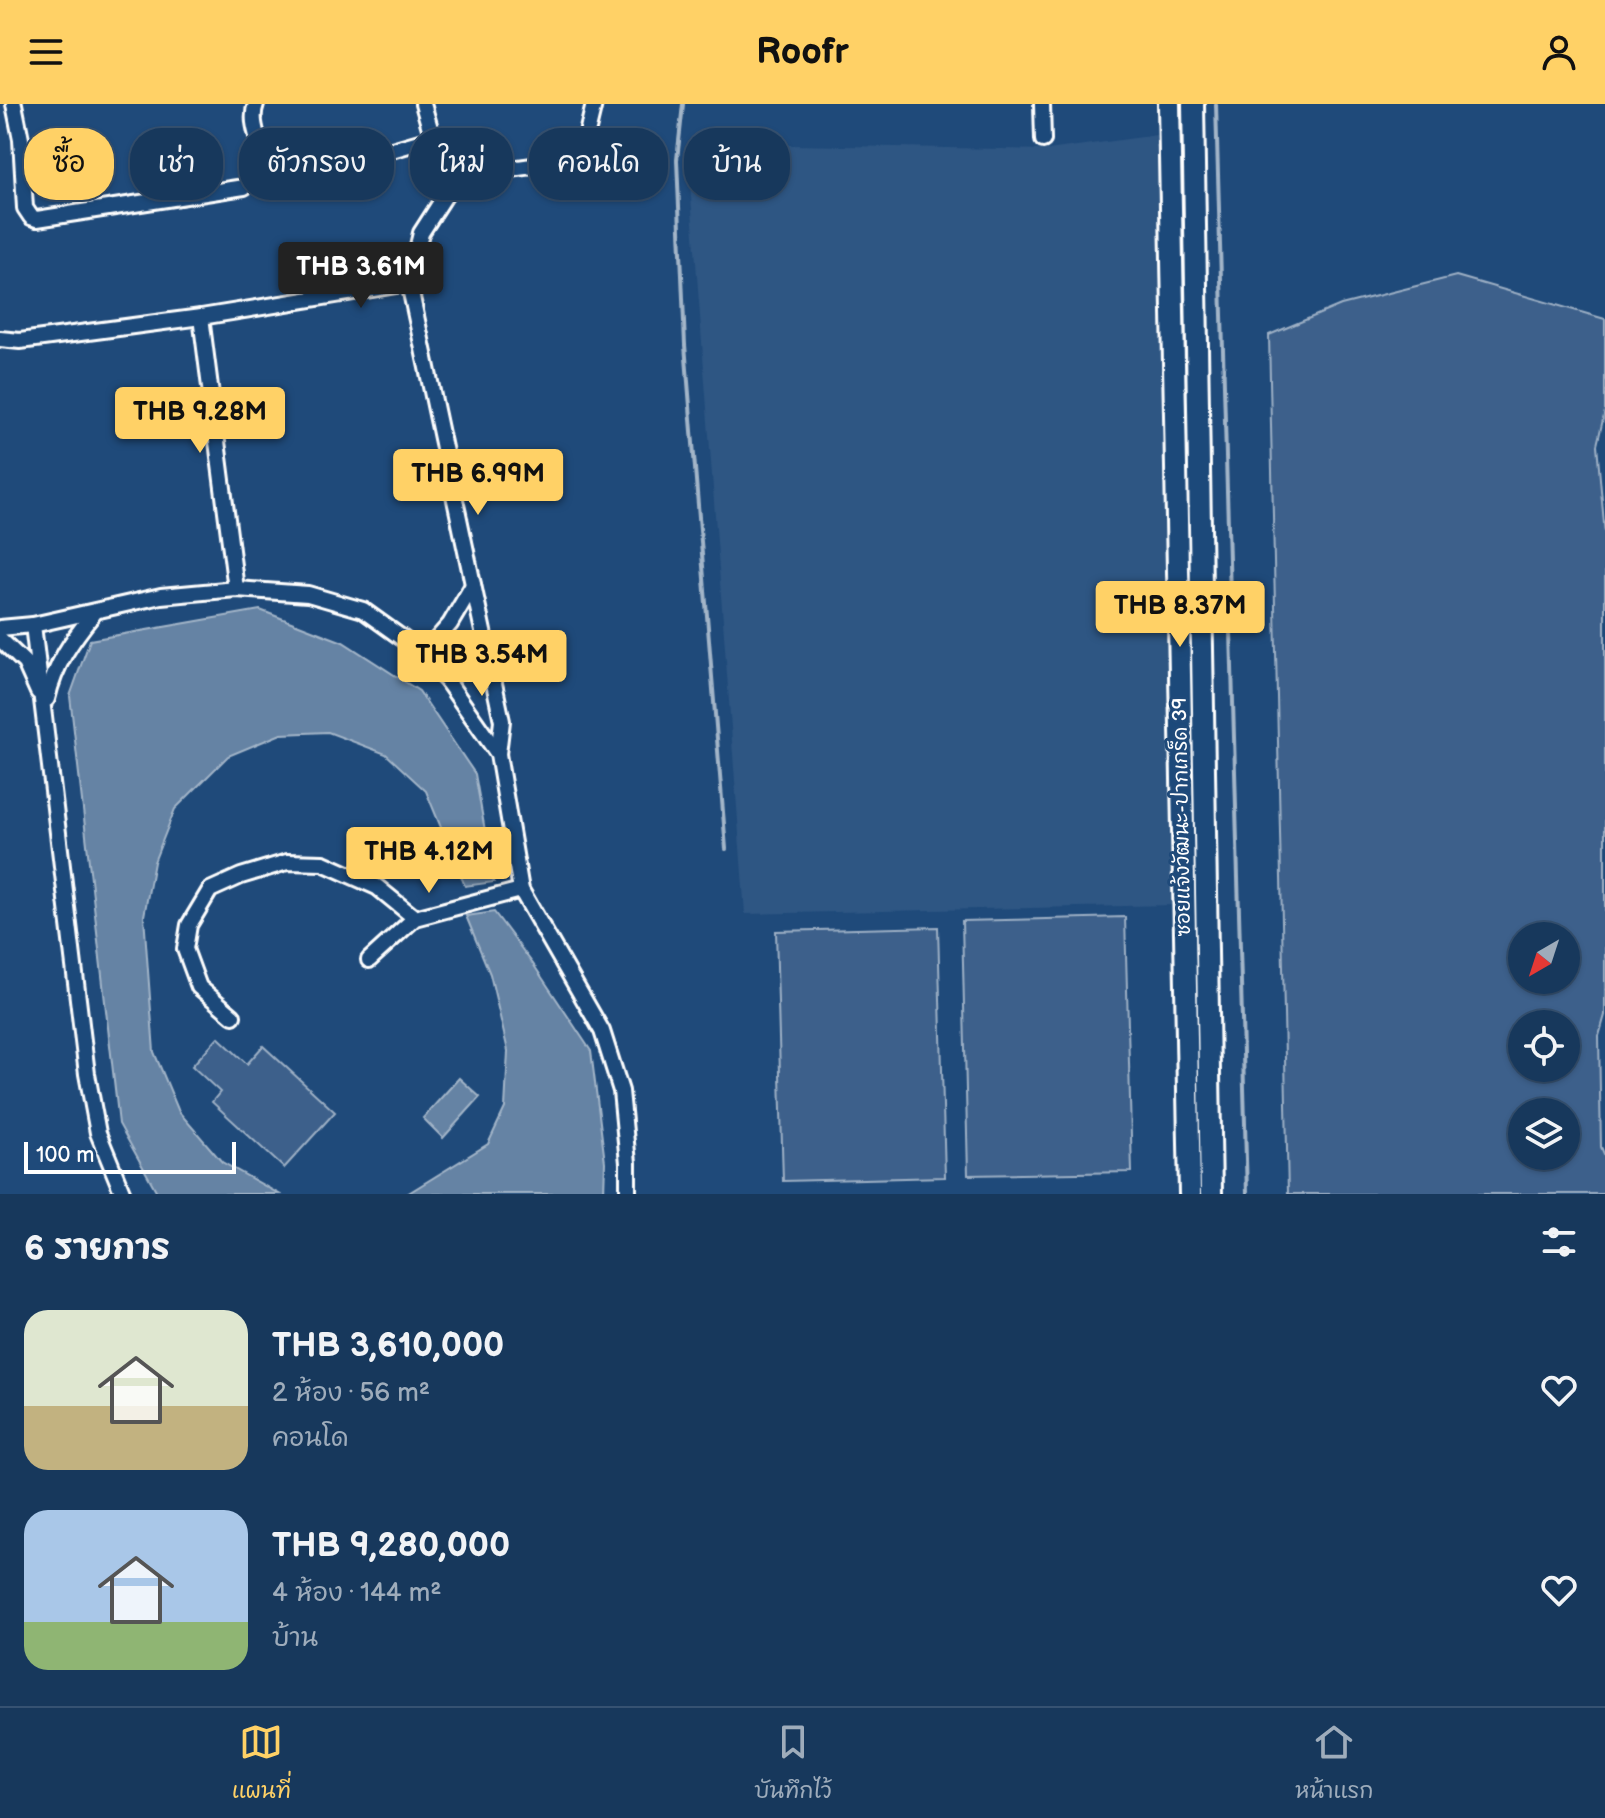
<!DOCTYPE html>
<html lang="th">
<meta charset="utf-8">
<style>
:root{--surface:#17385c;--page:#203f62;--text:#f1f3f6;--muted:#9eacbb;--line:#365272;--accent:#ffd166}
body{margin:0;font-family:"Balsamiq Sans","Playpen Sans Thai",sans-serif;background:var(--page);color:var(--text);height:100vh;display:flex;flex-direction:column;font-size:30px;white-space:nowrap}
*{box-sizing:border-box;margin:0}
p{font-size:26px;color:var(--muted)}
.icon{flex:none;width:44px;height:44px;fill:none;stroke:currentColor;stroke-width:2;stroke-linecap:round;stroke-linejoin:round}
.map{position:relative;height:1090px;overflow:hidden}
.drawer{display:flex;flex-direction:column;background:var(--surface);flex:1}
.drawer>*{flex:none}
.banner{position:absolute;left:24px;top:24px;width:800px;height:72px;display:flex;gap:16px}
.needle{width:52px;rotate:219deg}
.fabs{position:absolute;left:1508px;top:818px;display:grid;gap:16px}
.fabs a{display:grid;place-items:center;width:72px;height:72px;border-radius:50%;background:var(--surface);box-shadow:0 2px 6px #0004,0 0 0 2px var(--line);font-size:40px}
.scale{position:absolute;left:24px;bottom:20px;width:212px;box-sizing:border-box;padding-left:8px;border:4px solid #fff;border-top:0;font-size:22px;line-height:28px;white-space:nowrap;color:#fff;-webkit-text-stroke:6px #1f4a7a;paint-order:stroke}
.price{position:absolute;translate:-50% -68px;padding:0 18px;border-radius:8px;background:var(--accent);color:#111;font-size:26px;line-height:52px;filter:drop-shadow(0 2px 4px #0008)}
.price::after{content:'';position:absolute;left:50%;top:48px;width:24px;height:18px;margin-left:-12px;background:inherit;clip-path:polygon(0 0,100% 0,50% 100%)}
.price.on{background:#222;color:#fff}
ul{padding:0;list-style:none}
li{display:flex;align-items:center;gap:24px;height:200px;padding:0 24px}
li span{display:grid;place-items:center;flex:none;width:224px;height:160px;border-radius:24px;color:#555}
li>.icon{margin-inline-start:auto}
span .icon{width:96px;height:96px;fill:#fffc;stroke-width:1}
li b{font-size:34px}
h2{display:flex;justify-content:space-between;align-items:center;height:96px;padding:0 24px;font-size:34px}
.pill{padding:0 28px;border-radius:32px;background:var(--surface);box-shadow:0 2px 6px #0004,0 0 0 2px var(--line);font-size:28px;line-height:72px}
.pill.on{background:var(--accent);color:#111}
header{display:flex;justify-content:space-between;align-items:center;height:104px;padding:0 24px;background:var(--accent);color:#111;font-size:36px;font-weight:700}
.tab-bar{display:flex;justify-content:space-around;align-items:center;height:112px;border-top:2px solid var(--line);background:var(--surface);font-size:22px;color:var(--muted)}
.tab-bar a{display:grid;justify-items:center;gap:4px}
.tab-bar .on{color:var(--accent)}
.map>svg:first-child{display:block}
.built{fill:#2e5683}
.green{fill:#3c618b;stroke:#9eb0c5;stroke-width:2;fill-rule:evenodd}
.water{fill:#6583a4;stroke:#a3b5c8;stroke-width:2}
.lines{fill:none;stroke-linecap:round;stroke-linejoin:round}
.stream{stroke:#a3b5c8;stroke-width:4}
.street-casing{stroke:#fff;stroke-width:20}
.secondary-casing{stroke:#fff;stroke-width:26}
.street{stroke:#1f4a7a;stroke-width:14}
.secondary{stroke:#1f4a7a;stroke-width:20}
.labels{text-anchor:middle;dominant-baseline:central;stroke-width:6;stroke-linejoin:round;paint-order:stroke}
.street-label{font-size:20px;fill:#fff;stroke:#1f4a7a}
</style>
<header><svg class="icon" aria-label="menu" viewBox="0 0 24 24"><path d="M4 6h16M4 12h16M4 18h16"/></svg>Roofr<svg class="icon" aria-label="person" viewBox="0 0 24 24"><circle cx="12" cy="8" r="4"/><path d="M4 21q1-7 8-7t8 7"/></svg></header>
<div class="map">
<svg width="1605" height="1090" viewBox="0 0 1605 1090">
<rect width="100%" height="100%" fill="#1f4a7a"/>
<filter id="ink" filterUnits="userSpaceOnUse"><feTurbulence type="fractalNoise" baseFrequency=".0125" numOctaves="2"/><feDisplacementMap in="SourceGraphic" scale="16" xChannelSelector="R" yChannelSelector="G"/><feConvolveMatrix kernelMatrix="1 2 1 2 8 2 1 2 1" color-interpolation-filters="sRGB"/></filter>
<g filter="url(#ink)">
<!-- built -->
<path class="built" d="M 1164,30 L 1173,801 L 745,810 L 687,39 L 1048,46 Z"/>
<!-- green -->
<g class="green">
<path d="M 1456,172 L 1605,215 L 1605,307 L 1597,341 L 1605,431 L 1605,911 L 1599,932 L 1601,1043 L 1605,1052 L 1605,1090 L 1288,1090 L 1269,231 L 1341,201 ZM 1566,832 L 1566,876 L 1522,876 L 1522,832 ZM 1566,920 L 1566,964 L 1522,964 L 1522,920 ZM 1566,1008 L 1566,1052 L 1522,1052 L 1522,1008 Z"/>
<path d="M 1125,813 L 1132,1068 L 968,1071 L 962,817 Z"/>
<path d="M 938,823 L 945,1073 L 783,1077 L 776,827 Z"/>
<path d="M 218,933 L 247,960 L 263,942 L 335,1008 L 284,1064 L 212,998 L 220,988 L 192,962 Z"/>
</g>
<!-- water -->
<g class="water">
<path d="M 260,506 L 343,538 L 419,587 L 475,670 L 494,778 L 465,782 L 426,687 L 386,650 L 328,628 L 281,630 L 228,652 L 175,705 L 154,758 L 144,812 L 154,948 L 179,1008 L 222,1058 L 279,1090 L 158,1090 L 119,1020 L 70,592 L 90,536 Z"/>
<path d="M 494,808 L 533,860 L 591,947 L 605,1058 L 604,1090 L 407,1090 L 488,1040 L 505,1004 L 508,947 L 490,870 L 466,812 Z"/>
<path d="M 459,974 L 480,993 L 443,1034 L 423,1014 Z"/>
</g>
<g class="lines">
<!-- stream -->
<g class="stream">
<path d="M 683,0 L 677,56 L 685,241 L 726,745"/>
<path d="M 1216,0 L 1247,1090"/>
</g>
<defs>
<g id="street">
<path d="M 14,0 L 21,35 L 25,104 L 31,113 L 37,115 L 244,83 C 284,61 244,30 256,0"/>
<path d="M 423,0 L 448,87"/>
<path d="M 1042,0 L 1043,36"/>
<path d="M 319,67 L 433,34"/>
<path d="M 409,179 L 502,617 L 498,650"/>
<path d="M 201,213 L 236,485"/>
<path d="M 0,235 L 20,237 L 201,213 L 409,179 L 421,129 L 448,87 L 482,69 L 554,59 L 584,42 L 594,0"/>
<path d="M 33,521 L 87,970 L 98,1029 L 123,1090"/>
<path d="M 0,524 L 33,521 L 161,492 L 236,485 L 308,490 L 363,506 L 409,539 L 447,577 L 498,650 L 521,786 L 602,927 L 621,987 L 628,1059 L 628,1090"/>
<path d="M 0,535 L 25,559 L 38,588"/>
<path d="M 422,552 L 450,520 L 473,481"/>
<path d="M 447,577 L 486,542"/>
<path d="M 47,595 C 55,560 72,536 94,509"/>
<path d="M 369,856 L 415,814 L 521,786"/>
<path d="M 233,912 L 199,883 L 185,845 L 189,821 L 210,786 L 241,772 L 287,758 L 323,759 L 377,783 L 415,814"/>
</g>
<g id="secondary">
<path d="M 1169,0 L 1190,1090"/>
<path d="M 1193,0 L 1211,1090"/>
</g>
</defs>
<!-- street casing -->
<use href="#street" class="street-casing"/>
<!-- secondary casing -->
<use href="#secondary" class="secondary-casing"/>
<!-- street -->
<use href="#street" class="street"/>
<!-- secondary -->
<use href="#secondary" class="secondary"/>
</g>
</g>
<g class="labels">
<!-- street labels -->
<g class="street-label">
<text transform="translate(1182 713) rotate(-91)">ซอยแจ้งวัฒนะ-ปากเกร็ด 39</text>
</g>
</g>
</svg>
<div class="fabs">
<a><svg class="needle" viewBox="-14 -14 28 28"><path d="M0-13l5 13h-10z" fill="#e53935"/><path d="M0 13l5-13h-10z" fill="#9eacbb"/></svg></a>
<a><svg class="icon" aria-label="locate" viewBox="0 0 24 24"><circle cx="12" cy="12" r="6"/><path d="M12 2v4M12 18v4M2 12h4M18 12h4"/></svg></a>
<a><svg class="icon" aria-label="layers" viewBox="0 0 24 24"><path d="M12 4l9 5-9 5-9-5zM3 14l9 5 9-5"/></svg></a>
</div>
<div class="scale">100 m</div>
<b class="price on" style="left:361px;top:206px">THB 3.61M</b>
<b class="price" style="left:200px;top:351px">THB 9.28M</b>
<b class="price" style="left:478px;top:413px">THB 6.99M</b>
<b class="price" style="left:1180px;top:545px">THB 8.37M</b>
<b class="price" style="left:482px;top:594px">THB 3.54M</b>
<b class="price" style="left:429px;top:791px">THB 4.12M</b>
<div class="banner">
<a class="pill on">ซื้อ</a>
<a class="pill">เช่า</a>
<a class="pill">ตัวกรอง</a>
<a class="pill">ใหม่</a>
<a class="pill">คอนโด</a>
<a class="pill">บ้าน</a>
</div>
</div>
<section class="drawer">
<h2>6 รายการ<svg class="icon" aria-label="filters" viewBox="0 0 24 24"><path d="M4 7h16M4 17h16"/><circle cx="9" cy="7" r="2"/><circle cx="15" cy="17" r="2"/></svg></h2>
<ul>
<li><span style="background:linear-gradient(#dfe7d0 60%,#c2b280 0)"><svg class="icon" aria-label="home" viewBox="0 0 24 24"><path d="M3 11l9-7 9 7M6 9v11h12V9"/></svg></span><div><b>THB 3,610,000</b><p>2 ห้อง · 56 m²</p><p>คอนโด</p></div><svg class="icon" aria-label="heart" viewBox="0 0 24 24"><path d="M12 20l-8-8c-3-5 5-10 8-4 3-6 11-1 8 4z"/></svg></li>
<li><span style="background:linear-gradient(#a9c7e8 70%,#8fb573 0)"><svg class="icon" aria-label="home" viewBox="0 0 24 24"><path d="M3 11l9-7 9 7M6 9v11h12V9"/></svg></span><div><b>THB 9,280,000</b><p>4 ห้อง · 144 m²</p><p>บ้าน</p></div><svg class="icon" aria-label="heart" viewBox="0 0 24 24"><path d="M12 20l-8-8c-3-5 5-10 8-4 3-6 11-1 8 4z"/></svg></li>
</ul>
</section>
<nav class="tab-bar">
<a class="on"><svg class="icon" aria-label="map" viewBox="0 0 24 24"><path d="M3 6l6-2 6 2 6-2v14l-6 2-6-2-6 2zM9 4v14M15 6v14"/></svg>แผนที่</a>
<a><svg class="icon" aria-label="saved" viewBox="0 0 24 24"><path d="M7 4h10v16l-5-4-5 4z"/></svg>บันทึกไว้</a>
<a><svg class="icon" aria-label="home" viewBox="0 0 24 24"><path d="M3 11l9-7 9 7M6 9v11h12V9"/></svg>หน้าแรก</a>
</nav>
